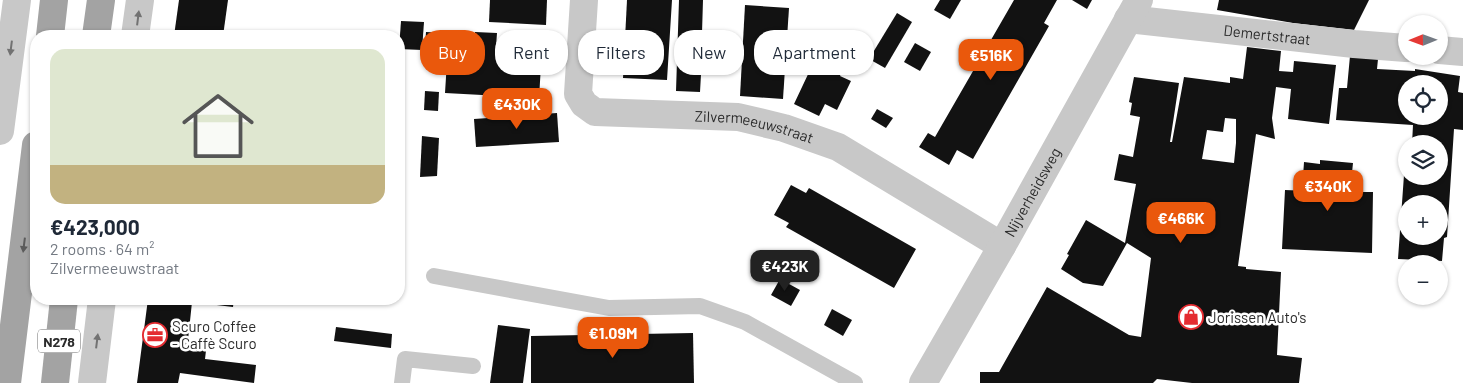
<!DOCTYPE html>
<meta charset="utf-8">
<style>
:root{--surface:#fff;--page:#f6f6f7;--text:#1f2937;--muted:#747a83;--accent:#ea580c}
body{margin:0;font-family:Barlow,sans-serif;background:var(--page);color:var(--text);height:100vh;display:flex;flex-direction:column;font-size:19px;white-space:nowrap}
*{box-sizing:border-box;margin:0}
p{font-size:16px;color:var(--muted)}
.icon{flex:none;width:28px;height:28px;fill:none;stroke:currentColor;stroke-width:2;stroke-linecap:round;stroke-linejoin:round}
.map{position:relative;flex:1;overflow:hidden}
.side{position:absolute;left:30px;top:30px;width:375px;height:275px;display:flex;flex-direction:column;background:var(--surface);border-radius:20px;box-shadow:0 1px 4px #0004}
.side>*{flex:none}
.guide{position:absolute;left:420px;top:30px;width:475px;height:45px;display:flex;gap:10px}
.needle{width:32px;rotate:269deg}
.fabs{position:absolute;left:1398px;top:15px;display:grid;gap:10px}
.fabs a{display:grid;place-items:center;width:50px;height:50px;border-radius:50%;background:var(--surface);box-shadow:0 1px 4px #0004;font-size:25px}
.price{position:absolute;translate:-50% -42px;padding:0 11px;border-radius:10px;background:var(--accent);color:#fff;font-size:16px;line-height:32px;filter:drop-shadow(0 1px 2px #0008)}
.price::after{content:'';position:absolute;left:50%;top:30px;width:15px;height:11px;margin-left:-8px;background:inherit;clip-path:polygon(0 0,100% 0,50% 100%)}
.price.on{background:#222;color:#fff}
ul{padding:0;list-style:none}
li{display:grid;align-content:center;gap:10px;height:265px;padding:0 20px}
li span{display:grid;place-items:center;height:155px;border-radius:15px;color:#555}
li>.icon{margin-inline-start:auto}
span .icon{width:90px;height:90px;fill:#fffc;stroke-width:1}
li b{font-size:21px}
.pill{padding:0 18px;border-radius:20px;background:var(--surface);box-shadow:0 1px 4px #0004;font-size:18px;line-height:45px}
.pill.on{background:var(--accent);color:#fff}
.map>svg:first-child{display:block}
.building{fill:#121212;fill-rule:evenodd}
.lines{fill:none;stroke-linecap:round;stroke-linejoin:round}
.lane{stroke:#c8c8c8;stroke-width:16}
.street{stroke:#c8c8c8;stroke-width:28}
.primary{stroke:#a3a3a3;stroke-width:28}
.oneway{fill:#727272}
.oneway2{fill:#5b5b5b}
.labels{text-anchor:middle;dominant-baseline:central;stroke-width:5;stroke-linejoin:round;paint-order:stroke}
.shield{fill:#fff;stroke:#6b6b6b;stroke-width:1}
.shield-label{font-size:14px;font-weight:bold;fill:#2b2b2b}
.street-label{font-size:15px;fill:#2b2b2b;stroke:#fff}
.poi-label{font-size:15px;fill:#2b2b2b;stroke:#fff;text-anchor:start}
</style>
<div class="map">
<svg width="1463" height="383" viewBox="0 0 1463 383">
<rect width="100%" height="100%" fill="#fff"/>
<!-- building -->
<g class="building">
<path d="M 179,0 L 228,0 L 223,36 L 174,36 Z"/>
<path d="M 490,0 L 547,0 L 546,25 L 489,22 Z"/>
<path d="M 627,0 L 672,0 L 667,80 L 623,78 Z"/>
<path d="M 679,0 L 703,0 L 702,33 L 724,34 L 724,58 L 702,57 L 700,92 L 676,91 Z"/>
<path d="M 940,0 L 961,0 L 950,19 L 934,10 Z"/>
<path d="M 1014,0 L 1057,0 L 1044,23 L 1049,26 L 973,159 L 957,150 L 949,165 L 919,147 L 928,133 L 935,137 Z"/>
<path d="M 1072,0 L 1092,0 L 1087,9 Z"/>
<path d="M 1219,0 L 1369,0 L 1354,30 L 1293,23 L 1217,10 Z"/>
<path d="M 745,5 L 789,8 L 783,99 L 740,96 Z"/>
<path d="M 897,13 L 912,22 L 885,68 L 869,59 Z"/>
<path d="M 401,21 L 424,22 L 422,50 L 399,49 Z"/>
<path d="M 426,32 L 444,33 L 443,49 L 425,47 Z"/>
<path d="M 475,32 L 497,33 L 496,47 L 542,49 L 539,98 L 445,93 L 448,45 L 474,46 Z"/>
<path d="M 827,34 L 853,47 L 840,76 L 851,81 L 837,110 L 825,104 L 819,116 L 794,104 Z"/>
<path d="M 915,43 L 931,52 L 920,71 L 904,62 Z"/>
<path d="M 1247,47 L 1281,51 L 1279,71 L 1293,72 L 1294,61 L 1336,65 L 1329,124 L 1288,119 L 1291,89 L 1276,87 L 1272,118 L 1275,139 L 1256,134 L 1238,266 L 1246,267 L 1246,269 L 1281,272 L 1277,355 L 1302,358 L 1299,383 L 1192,383 L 1157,379 L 1153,383 L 980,383 L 980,372 L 999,372 L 1047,287 L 1129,335 L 1141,337 L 1151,258 L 1127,243 L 1103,286 L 1083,283 L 1061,269 L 1069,255 L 1067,254 L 1086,220 L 1125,243 L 1136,184 L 1114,180 L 1119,154 L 1133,157 L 1140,117 L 1130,115 L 1132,103 L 1129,102 L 1134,77 L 1179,83 L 1170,142 L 1172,142 L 1184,77 L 1230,83 L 1230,77 L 1243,79 ZM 1225,118 L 1236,119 L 1236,143 L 1234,163 L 1202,159 L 1207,130 L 1223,132 Z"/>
<path d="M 1350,56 L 1378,59 L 1377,69 L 1415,71 L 1415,69 L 1460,76 L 1458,92 L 1463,93 L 1463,130 L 1454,129 L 1447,237 L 1444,238 L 1442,261 L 1398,259 L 1404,175 L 1406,176 L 1439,176 L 1439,144 L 1412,144 L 1413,125 L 1336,120 L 1339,88 L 1347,88 ZM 1406,84 L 1439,84 L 1439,116 L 1406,116 ZM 1406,204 L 1439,204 L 1439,236 L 1406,236 Z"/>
<path d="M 425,91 L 439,92 L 438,111 L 424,110 Z"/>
<path d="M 877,109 L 893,118 L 886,128 L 871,119 Z"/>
<path d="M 557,113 L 559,142 L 476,147 L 474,119 Z"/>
<path d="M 422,136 L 439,138 L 437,176 L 420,177 Z"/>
<path d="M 1320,160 L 1353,163 L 1350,192 L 1373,192 L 1372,253 L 1282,249 L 1285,190 L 1309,191 L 1310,178 L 1303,177 L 1304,162 L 1320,164 Z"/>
<path d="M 791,185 L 806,193 L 809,188 L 916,249 L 894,288 L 786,227 L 789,223 L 774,215 Z"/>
<path d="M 780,279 L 800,290 L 791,306 L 771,295 Z"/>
<path d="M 148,299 L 234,299 L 233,307 L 192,302 L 188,340 L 207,342 L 205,359 L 256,365 L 254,383 L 180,373 L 178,383 L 137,383 Z"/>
<path d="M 832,309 L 852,320 L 843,336 L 824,325 Z"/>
<path d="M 498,325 L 530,329 L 523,383 L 490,383 Z"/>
<path d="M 336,327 L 392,334 L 391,348 L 334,341 Z"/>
<path d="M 693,333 L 694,383 L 531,383 L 531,336 Z"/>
</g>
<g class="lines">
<!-- lane -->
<g class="lane">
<path d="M 434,276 L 609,308 L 700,306 L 745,322 L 855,383"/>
<path d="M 402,383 L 405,359 L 473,366"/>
</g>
<!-- street -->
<g class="street">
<path id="s1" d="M 584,0 L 578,94 L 584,104 L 595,112 L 738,117 L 784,128 L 838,147 L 1002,246"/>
<path id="s2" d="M 1128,19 L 1354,44 L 1406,48"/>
<path d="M 135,36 L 140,0"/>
<path d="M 1439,50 L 1463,52"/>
<path d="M 0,131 L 17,0"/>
<path d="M 92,383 L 102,299"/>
<path id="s3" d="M 923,383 L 1002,246 L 1139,0"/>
</g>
<!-- primary -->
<g class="primary">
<path d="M 50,36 L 54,0"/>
<path d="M 96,36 L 101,0"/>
<path d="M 7,383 L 36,145"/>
<path d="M 55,383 L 64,299"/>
</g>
</g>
<!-- one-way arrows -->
<defs><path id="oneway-solid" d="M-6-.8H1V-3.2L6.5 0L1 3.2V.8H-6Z" transform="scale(1.25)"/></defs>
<g class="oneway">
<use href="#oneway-solid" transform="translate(138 18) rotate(-83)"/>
<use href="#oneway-solid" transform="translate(11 48) rotate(97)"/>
<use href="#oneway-solid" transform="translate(97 341) rotate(-83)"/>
</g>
<use class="oneway2" href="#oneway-solid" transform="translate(24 245) rotate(97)"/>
<!-- icons -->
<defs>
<symbol id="shop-ring" viewBox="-11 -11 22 22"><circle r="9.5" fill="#fff" stroke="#e42c31" stroke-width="1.5"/><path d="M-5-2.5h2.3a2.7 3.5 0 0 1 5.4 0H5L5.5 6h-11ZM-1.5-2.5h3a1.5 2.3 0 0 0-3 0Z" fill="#e42c31"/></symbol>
<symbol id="office-ring" viewBox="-11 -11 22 22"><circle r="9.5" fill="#fff" stroke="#e42c31" stroke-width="1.5"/><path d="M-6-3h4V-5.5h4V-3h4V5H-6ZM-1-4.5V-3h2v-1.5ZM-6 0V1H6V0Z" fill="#e42c31"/></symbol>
</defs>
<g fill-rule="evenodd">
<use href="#shop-ring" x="1177" y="303" width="28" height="28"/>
<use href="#office-ring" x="141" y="321" width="28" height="28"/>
</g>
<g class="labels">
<!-- shield labels -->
<rect class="shield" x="38" y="329.5" width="42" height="23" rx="4"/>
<g class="shield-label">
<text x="59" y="341">N278</text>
</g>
<!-- street labels -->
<g class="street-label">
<text stroke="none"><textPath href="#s2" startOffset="140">Demertstraat</textPath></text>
<text stroke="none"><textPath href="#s1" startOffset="280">Zilvermeeuwstraat</textPath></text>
<text stroke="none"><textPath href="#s3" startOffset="220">Nijverheidsweg</textPath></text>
</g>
<!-- poi labels -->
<g class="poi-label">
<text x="1208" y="317">Jorissen Auto's</text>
<text x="172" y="326">Scuro Coffee<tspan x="172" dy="17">- Caffè Scuro</tspan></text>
</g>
</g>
</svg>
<div class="fabs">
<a><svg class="needle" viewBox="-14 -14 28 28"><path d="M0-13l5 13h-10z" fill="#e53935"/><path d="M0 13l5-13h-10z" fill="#747a83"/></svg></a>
<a><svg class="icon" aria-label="locate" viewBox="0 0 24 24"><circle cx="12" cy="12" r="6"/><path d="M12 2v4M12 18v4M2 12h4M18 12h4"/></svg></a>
<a><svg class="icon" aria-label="layers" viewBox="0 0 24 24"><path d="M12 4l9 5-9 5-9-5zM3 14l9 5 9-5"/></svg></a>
<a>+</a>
<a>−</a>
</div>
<b class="price" style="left:991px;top:81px">€516K</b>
<b class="price" style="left:517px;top:130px">€430K</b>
<b class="price" style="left:1328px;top:212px">€340K</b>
<b class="price" style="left:1181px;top:244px">€466K</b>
<b class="price on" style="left:785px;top:292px">€423K</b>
<b class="price" style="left:613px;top:359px">€1.09M</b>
<div class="guide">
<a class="pill on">Buy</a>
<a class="pill">Rent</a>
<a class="pill">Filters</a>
<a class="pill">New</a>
<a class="pill">Apartment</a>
</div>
<section class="side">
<ul>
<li><span style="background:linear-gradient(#dfe7d0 75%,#c2b280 0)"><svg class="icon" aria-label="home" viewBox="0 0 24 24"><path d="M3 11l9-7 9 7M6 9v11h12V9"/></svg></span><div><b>€423,000</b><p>2 rooms · 64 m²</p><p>Zilvermeeuwstraat</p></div></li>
</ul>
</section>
</div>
